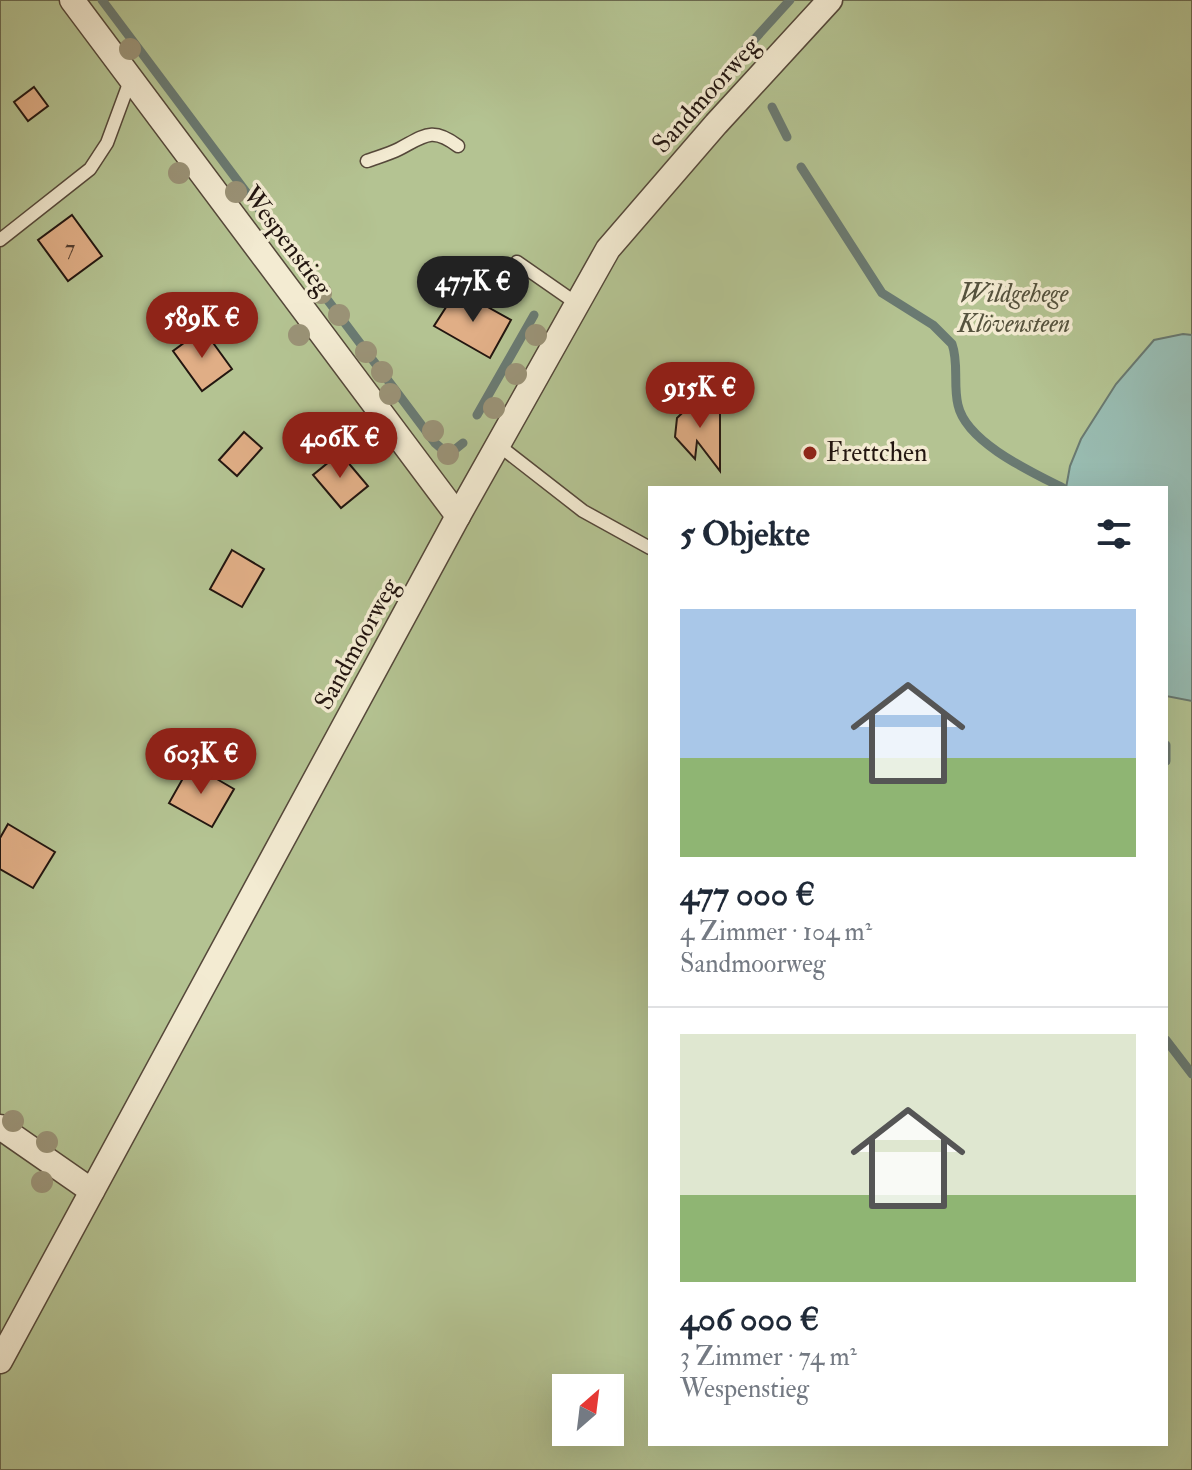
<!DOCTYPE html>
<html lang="de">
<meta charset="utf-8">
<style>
:root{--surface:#fff;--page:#f6f6f7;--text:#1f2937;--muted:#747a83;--line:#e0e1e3;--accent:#8f2418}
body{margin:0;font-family:"IM FELL Double Pica",serif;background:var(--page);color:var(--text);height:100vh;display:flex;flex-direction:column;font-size:30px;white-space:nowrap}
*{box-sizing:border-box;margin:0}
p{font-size:26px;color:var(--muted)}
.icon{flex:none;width:44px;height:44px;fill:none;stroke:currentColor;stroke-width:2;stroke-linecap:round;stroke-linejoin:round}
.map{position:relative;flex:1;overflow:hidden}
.sheet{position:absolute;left:648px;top:486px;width:520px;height:960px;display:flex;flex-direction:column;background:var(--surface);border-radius:0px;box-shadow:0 8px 32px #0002}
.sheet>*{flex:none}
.needle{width:52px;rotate:28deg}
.buttons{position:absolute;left:552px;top:1374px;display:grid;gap:16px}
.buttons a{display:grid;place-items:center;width:72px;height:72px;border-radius:0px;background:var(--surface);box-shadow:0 8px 32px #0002;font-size:40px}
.price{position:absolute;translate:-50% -68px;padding:0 18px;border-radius:28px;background:var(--accent);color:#fff;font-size:26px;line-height:52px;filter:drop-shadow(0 2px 4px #0008)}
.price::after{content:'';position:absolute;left:50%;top:48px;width:24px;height:18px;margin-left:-12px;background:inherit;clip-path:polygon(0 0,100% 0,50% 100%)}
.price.selected{background:#222;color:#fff}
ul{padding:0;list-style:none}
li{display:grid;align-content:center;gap:16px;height:424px;padding:0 32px}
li+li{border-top:2px solid var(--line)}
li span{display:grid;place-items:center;height:248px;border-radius:0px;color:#555}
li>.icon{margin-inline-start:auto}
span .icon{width:144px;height:144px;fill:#fffc;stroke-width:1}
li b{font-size:34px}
h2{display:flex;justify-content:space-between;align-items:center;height:96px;padding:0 32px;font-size:34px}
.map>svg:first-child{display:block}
.green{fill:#b4c392;stroke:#6c6c51;stroke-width:2;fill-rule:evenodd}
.water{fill:#99bdb3;stroke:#6a7a72;stroke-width:2}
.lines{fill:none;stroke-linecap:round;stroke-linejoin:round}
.stream{stroke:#6a7a72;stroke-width:9}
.building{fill:#e0ae86;stroke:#231610;stroke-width:2}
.lane-casing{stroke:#55483a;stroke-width:15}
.street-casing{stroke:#55483a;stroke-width:27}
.lane{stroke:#f3ebd2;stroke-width:12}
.street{stroke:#f3ebd2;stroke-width:24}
.tree{fill:#9a9276}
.poi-dot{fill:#8f2418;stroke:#f3ebd2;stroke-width:3}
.labels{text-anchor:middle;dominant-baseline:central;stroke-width:7;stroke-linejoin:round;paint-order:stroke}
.number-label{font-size:22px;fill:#523c2e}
.street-label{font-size:26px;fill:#231610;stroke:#f3ebd2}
.park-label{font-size:26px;font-style:italic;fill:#56533e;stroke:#f3ebd2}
.poi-label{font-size:26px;fill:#231610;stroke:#f3ebd2;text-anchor:start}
</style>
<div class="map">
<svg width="1192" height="1470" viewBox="0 0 1192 1470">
<rect width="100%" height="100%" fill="#ece0ba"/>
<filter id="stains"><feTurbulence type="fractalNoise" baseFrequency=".0025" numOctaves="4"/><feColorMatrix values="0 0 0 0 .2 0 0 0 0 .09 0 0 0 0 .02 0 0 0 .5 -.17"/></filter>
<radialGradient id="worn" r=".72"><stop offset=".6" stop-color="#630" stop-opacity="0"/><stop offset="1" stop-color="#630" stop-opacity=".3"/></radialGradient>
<!-- green -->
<path class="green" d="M 0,0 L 1192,0 L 1192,1470 L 0,1470 ZM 650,488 L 1166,488 L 1166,1444 L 650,1444 ZM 566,1388 L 610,1388 L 610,1432 L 566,1432 Z"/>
<!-- water -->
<path class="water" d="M 1183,334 L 1192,335 L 1192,701 L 1166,696 L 1166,488 L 1066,488 L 1070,466 L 1081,439 L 1116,384 L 1154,340 Z"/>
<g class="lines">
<!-- stream -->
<g class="stream">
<path d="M 102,0 L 264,216"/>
<path d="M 742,53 L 790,0"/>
<path d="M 772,107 L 787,137"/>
<path d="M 801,167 L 882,293 L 933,325 L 952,344 C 959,363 953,385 958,405 C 966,442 1031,472 1063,488"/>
<path d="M 290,250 L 435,443 L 442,449 L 453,451 L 463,443"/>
<path d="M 477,415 L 534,315"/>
<path d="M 1166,745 L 1166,761"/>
<path d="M 1166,1040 L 1192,1074"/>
</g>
</g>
<!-- building -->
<g class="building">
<path d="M 34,87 L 48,106 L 28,121 L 14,102 Z"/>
<path d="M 72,215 L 102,256 L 68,281 L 38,240 Z"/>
<path d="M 457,290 L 511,320 L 490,358 L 434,326 Z"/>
<path d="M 203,329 L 232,369 L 202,391 L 173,351 Z"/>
<path d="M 702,394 L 700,407 L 720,409 L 720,471 L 697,441 L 695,459 L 675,437 L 677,418 Z"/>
<path d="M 244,432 L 262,448 L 237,476 L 219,460 Z"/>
<path d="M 340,453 L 368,486 L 341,508 L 313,475 Z"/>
<path d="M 232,550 L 264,569 L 242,607 L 210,589 Z"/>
<path d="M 191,764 L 234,789 L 212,827 L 169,803 Z"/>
<path d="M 8,824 L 55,852 L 33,888 L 0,869 L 0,838 Z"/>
</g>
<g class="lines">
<defs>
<g id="lane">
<path d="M 367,161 C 378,157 389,154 399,149 C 424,136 432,126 458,146"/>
<path d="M 0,240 L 90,169 L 107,143 L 131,78"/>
<path d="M 517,262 L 576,303"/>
<path d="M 497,444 L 583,511 L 650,548"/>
</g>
<g id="street">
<path d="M 72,0 L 458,516"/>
<path d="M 0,1127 L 92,1191"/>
<path d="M 0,1361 L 458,516 L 608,249 L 716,124 L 830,0"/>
</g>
</defs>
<!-- lane casing -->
<use href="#lane" class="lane-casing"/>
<!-- street casing -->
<use href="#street" class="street-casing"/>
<!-- lane -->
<use href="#lane" class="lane"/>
<!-- street -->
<use href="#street" class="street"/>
</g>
<!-- trees -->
<g class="tree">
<circle cx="130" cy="49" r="11"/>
<circle cx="179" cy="173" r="11"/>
<circle cx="236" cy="192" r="11"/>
<circle cx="321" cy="293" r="11"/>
<circle cx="339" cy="315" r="11"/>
<circle cx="299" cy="335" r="11"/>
<circle cx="536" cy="335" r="11"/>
<circle cx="366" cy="352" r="11"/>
<circle cx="382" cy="372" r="11"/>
<circle cx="516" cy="374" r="11"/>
<circle cx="390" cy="394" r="11"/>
<circle cx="494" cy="408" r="11"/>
<circle cx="433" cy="431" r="11"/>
<circle cx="448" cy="454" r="11"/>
<circle cx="13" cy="1121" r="11"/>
<circle cx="47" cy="1142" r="11"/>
<circle cx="42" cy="1182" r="11"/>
</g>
<!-- markers -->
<circle class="poi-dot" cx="810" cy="453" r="8"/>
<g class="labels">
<!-- number labels -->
<g class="number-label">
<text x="70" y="248">7</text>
</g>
<!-- street labels -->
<g class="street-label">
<text transform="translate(706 95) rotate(-48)">Sandmoorweg</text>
<text transform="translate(287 241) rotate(53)">Wespenstieg</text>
<text transform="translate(357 644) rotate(-61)">Sandmoorweg</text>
</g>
<!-- park labels -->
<g class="park-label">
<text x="1014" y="294">Wildgehege<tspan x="1014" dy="30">Klövensteen</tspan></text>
</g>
<!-- poi labels -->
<g class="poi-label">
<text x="826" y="453">Frettchen</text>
</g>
</g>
<rect width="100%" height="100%" filter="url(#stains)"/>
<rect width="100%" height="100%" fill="url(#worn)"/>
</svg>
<div class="buttons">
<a><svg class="needle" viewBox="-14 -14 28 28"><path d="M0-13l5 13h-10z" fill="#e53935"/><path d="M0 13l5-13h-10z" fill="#747a83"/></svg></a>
</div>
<b class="price selected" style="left:473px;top:324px">477K €</b>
<b class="price" style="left:202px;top:360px">589K €</b>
<b class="price" style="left:700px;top:430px">915K €</b>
<b class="price" style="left:340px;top:480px">406K €</b>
<b class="price" style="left:201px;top:796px">603K €</b>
<section class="sheet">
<h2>5 Objekte<svg class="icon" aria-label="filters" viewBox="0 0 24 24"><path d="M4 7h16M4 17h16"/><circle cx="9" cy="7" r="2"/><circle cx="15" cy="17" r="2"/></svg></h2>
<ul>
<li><span style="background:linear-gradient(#a9c7e8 60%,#8fb573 0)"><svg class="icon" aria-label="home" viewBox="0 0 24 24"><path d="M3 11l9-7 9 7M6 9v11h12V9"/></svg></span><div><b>477 000 €</b><p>4 Zimmer · 104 m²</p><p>Sandmoorweg</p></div></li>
<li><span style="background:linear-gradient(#dfe7d0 65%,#8fb573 0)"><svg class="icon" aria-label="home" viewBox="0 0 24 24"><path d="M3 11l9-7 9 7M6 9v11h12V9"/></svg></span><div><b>406 000 €</b><p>3 Zimmer · 74 m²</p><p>Wespenstieg</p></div></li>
</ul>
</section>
</div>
